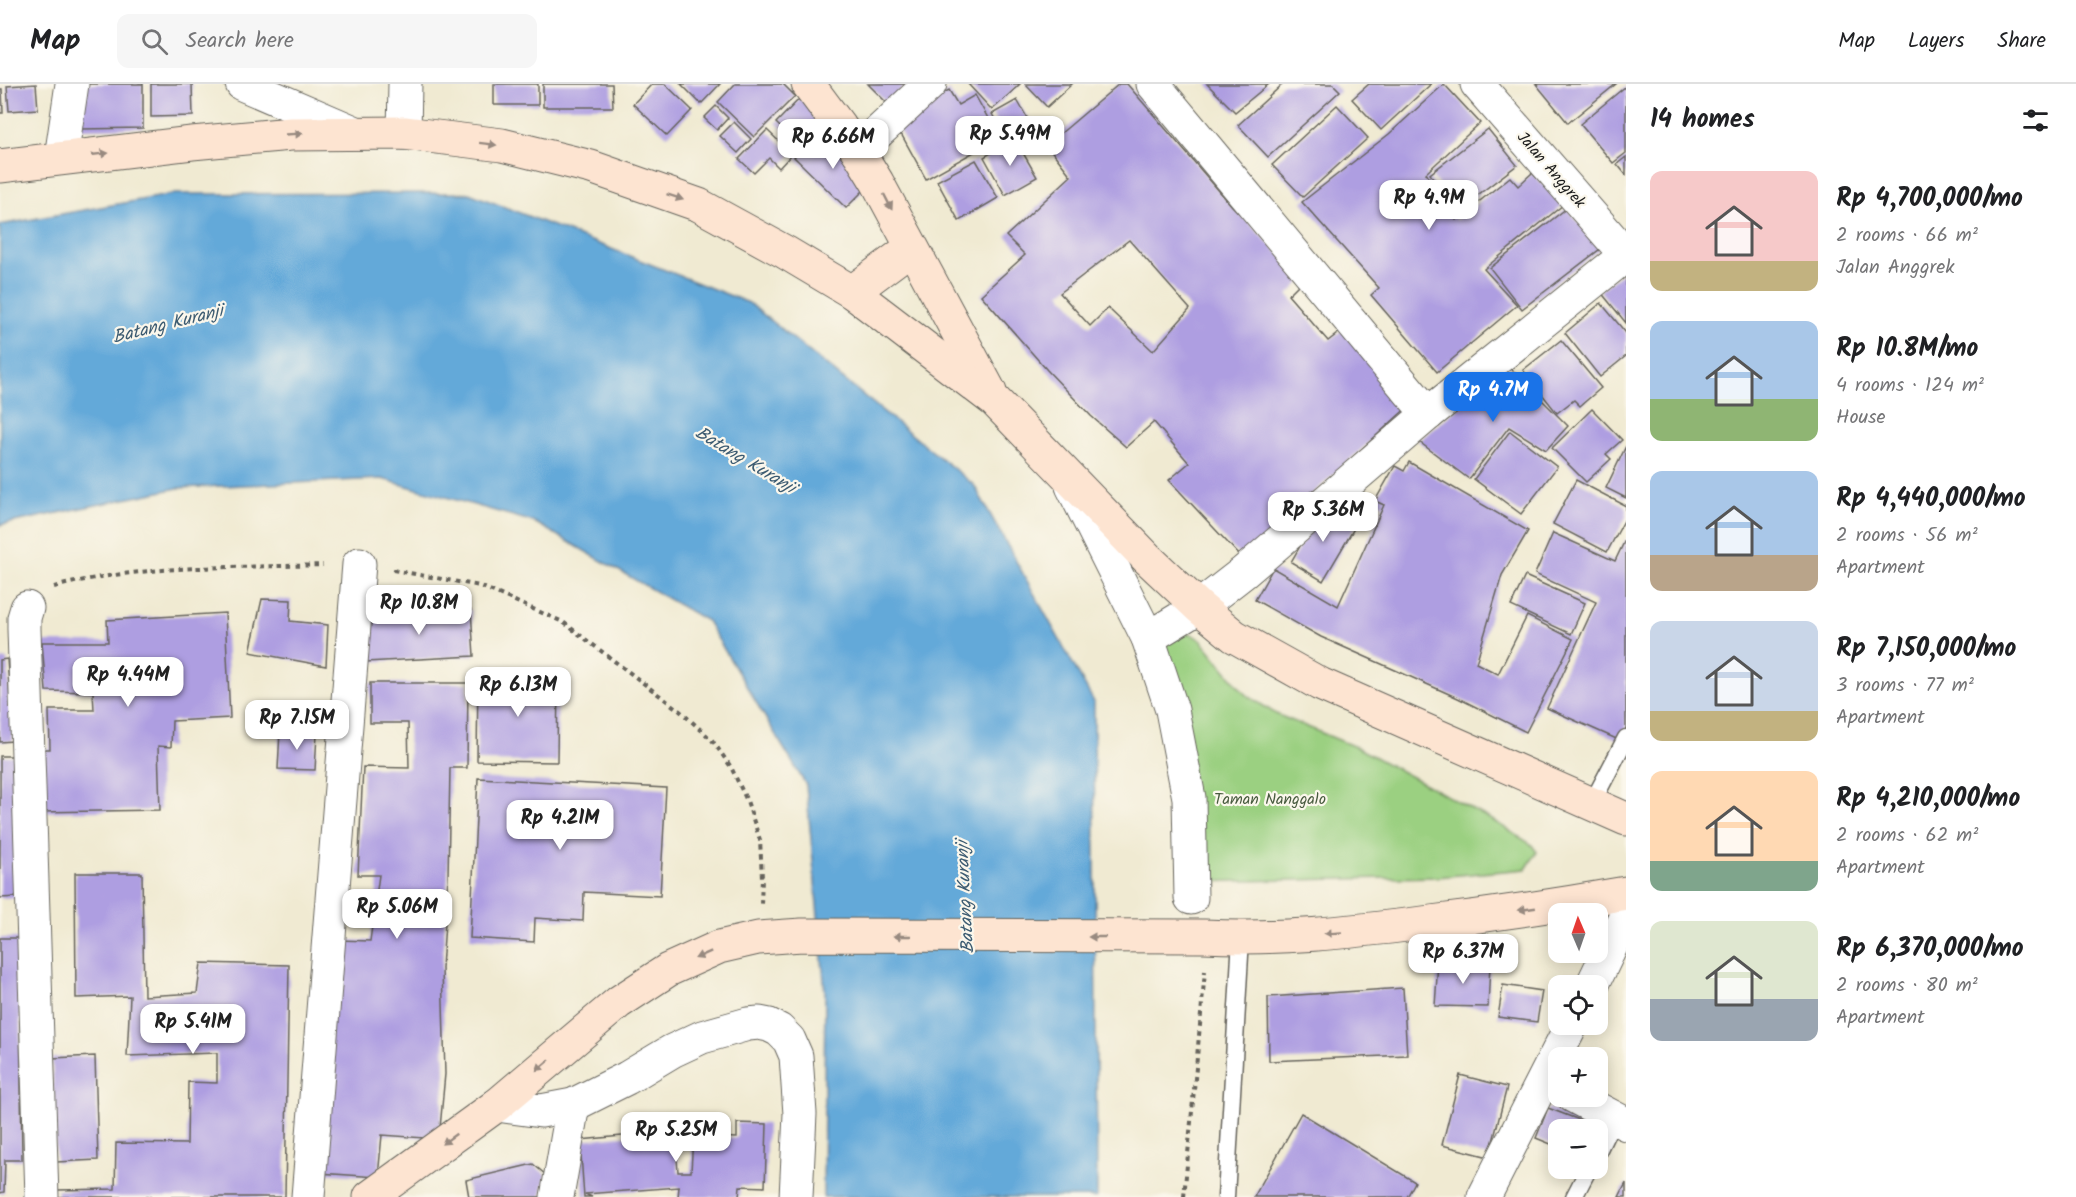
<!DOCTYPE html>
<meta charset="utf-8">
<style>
:root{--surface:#fff;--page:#f6f6f6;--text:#202124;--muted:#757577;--line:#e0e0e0;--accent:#1a73e8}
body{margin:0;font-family:Kalam,sans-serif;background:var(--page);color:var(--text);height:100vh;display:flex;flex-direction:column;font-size:22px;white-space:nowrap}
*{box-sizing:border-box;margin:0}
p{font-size:20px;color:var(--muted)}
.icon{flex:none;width:33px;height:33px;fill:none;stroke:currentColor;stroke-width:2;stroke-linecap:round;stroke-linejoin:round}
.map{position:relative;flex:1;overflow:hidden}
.sheet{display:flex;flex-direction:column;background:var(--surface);width:450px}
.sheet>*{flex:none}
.needle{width:39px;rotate:358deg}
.tools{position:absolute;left:1548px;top:819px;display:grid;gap:12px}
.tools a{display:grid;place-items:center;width:60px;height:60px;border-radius:12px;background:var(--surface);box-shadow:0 3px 15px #0003;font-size:30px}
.price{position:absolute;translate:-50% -51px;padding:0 14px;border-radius:12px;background:#fff;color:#222;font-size:20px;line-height:39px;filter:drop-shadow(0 2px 3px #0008)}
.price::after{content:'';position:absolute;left:50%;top:36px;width:18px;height:14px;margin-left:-9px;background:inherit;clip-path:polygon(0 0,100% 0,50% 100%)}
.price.on{background:var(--accent);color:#fff}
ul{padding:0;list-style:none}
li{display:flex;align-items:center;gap:18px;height:150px;padding:0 24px}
li span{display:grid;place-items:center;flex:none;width:168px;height:120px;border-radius:12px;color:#555}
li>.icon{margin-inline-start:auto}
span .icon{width:72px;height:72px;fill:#fffc;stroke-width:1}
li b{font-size:26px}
h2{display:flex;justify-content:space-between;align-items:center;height:72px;padding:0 24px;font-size:26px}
header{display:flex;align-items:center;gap:36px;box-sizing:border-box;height:84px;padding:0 30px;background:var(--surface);border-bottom:2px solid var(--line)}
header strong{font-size:28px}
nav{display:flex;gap:33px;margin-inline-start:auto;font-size:21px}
.search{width:420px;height:54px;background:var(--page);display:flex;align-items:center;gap:15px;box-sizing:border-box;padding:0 21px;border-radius:12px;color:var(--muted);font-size:22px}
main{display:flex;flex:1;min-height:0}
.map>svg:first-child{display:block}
.green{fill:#9bd081;stroke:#5c764e;stroke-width:1.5}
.water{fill:#63a9d9;stroke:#40627a;stroke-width:1.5}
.building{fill:#ae9ee1;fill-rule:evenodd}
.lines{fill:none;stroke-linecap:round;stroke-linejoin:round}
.service-casing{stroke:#66645c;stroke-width:19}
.minor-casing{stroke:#66645c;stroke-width:35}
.secondary-casing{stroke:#66645c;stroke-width:35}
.path{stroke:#66645c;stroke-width:4;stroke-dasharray:4.5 4.5;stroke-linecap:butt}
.service{stroke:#fff;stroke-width:16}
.minor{stroke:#fff;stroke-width:33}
.secondary{stroke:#fde4d1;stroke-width:33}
.oneway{fill:#988a80}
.labels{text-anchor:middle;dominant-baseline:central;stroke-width:4.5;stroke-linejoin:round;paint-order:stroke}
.street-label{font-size:16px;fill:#1c1c1c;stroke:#fbf7ec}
.park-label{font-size:16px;fill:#485b3f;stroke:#fbf7ec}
.water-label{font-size:18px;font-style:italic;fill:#3c5b71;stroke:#fbf7ec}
</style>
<header>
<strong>Map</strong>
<div class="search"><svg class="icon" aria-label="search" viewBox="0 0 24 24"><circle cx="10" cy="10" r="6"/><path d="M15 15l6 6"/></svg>Search here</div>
<nav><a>Map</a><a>Layers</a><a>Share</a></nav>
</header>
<main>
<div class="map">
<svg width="1626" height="1113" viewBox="0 0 1626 1113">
<rect width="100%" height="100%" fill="#fbf7ec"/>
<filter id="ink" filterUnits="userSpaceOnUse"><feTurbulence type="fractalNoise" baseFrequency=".0167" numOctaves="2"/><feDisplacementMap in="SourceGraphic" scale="12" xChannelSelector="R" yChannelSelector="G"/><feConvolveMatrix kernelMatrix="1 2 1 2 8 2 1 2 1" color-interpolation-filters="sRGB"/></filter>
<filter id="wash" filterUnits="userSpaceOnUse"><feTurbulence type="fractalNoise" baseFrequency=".008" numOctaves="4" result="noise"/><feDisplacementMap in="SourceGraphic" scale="24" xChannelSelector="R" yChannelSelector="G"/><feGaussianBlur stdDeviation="1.35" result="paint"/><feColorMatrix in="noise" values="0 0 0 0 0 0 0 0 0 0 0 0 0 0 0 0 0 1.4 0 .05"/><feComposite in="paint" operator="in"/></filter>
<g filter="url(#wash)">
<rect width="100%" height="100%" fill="#f0ead2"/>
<!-- green -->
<path class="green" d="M 1190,549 L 1202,557 L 1245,610 L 1276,630 L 1358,664 L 1492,736 L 1531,760 L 1537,768 L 1526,785 L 1437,793 L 1190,798 L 1150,561 Z"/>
<!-- water -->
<path class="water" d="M 469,109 L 749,219 L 974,401 L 1094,618 L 1097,1113 L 823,1113 L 825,908 L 806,701 L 707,537 L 534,438 L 382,395 L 178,404 L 0,441 L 0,141 L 174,110 Z"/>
<g id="blocks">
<!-- building -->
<g class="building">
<path d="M 36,0 L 38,25 L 9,27 L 7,2 Z"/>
<path d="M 80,0 L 143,0 L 143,44 L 80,45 Z"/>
<path d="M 151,0 L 192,0 L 193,32 L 151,33 Z"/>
<rect x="494" y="0" width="44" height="21"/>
<path d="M 543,0 L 612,0 L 613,23 L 543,23 Z"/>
<path d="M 652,0 L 665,0 L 692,26 L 667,52 L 633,20 Z"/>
<path d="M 681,0 L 720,0 L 701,20 Z"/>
<path d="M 735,0 L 783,0 L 795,12 L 754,53 L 718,18 Z"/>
<path d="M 868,0 L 907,0 L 887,19 Z"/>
<path d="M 968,0 L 1020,0 L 992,26 Z"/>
<path d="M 1025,0 L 1072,0 L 1047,23 Z"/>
<path d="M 1119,0 L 1127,0 L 1232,122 L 1304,195 L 1288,211 L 1328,257 L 1345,244 L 1411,320 L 1242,474 L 1169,396 L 1189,379 L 1154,338 L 1126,363 L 1091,332 L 1047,286 L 981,211 L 1025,171 L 1006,152 L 1071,92 L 1047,61 ZM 1129,156 L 1190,225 L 1153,267 L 1108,224 L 1090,242 L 1060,209 Z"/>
<path d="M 1207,0 L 1269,0 L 1235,28 Z"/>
<path d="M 1283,0 L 1333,0 L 1340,7 L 1268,73 L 1238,41 Z"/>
<path d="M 1369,0 L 1431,0 L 1381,46 L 1352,15 Z"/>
<path d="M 1444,0 L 1480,39 L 1426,89 L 1456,136 L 1510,93 L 1518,102 L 1532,89 L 1563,121 L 1484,185 L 1517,221 L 1437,288 L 1371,211 L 1379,204 L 1302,118 L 1389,50 Z"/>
<path d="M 1536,0 L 1616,0 L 1568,39 Z"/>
<path d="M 1626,2 L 1626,69 L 1613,79 L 1580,40 Z"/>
<path d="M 0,5 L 2,5 L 3,29 L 0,29 Z"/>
<path d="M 949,6 L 958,21 L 975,11 L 999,54 L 926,95 L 894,37 Z"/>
<path d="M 803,11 L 825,31 L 797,59 L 776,39 Z"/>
<path d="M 1017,16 L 1032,42 L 1007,56 L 992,30 Z"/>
<path d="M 1337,21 L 1368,54 L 1303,113 L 1272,81 Z"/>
<path d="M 716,22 L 728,34 L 717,46 L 704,34 Z"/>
<path d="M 734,38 L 751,55 L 738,69 L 720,52 Z"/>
<path d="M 1488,45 L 1517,81 L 1458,126 L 1430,90 Z"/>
<path d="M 767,46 L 792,70 L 779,84 L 769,74 L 754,89 L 739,75 Z"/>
<path d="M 820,47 L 872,98 L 846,124 L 794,73 Z"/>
<path d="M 1015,55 L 1037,93 L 1005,111 L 984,73 Z"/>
<path d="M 1626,73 L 1626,91 L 1617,80 Z"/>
<path d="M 976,76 L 998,114 L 959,137 L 937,97 Z"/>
<path d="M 1567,124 L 1600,165 L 1522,225 L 1490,184 Z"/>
<path d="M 1626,186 L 1626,239 L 1600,207 Z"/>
<path d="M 1601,219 L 1626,249 L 1626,272 L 1600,293 L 1565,249 Z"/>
<path d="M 1561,256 L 1601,304 L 1580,322 L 1574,316 L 1557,329 L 1523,286 Z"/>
<path d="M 1509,283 L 1568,342 L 1546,366 L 1509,343 L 1469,395 L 1418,357 Z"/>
<path d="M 1592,325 L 1622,356 L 1606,370 L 1611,375 L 1586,398 L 1552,364 Z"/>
<path d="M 1510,347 L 1557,383 L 1521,430 L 1474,395 Z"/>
<path d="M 1626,362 L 1626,414 L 1606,404 Z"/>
<path d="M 1409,378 L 1528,447 L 1502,491 L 1476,579 L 1498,590 L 1527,532 L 1573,555 L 1526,648 L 1458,614 L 1321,553 L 1255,516 L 1273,484 L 1338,522 L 1384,421 L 1375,417 L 1395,382 L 1404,387 Z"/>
<path d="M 1576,396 L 1626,422 L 1626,433 L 1607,468 L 1553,440 Z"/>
<path d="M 1323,422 L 1356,441 L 1323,497 L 1291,478 Z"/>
<path d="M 1553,449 L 1615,477 L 1626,454 L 1626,646 L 1621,657 L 1547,624 L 1596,518 L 1535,490 Z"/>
<path d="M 1525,492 L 1585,519 L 1571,550 L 1511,522 Z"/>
<path d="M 262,515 L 291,516 L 290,537 L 328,541 L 326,582 L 250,568 Z"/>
<path d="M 471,526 L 474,572 L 366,578 L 364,532 Z"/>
<path d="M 225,529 L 230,634 L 172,637 L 171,663 L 158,662 L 160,726 L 39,728 L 38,665 L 50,665 L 49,626 L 94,626 L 93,608 L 46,607 L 42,558 L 108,558 L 107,536 Z"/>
<path d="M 7,575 L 13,657 L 0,658 L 0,576 Z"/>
<path d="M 478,591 L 558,592 L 557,678 L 477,677 Z"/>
<path d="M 370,599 L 468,599 L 467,684 L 450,684 L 448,793 L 442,884 L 445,990 L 439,1055 L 382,1051 L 378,1093 L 319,1089 L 338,856 L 370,857 L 379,791 L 358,791 L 363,683 L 409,684 L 408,639 L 370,639 Z"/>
<path d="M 280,647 L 317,650 L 315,686 L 278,685 Z"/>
<path d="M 0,672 L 26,672 L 18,813 L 0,814 Z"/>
<path d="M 478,694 L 666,704 L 660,812 L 584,808 L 583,837 L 535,834 L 534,858 L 470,854 Z"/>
<path d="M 75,789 L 142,789 L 144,912 L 197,909 L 201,879 L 289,881 L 285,1113 L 57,1113 L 57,1106 L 115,1105 L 116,1059 L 187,1060 L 188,998 L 217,999 L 217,969 L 127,972 L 130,912 L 76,914 Z"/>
<path d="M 0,854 L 19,854 L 22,1076 L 5,1076 L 4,1108 L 0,1109 Z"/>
<path d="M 1438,878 L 1490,880 L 1488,923 L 1435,922 Z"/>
<path d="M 1503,901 L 1542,907 L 1537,938 L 1498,933 Z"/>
<path d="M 1403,904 L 1407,971 L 1269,977 L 1268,913 Z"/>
<path d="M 95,972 L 98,1076 L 56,1078 L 52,974 Z"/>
<path d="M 1460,991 L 1507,1003 L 1489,1073 L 1442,1061 Z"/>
<path d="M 1548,1024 L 1582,1037 L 1578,1046 L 1558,1046 L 1558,1063 L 1536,1054 Z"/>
<path d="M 1301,1029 L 1415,1098 L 1407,1113 L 1254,1113 Z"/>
<path d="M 737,1039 L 767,1040 L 765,1103 L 740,1102 L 739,1113 L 678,1113 L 679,1103 L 585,1110 L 592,1113 L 584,1113 L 580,1056 L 675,1047 L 678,1088 L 691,1088 L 693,1052 L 737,1054 Z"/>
<path d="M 533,1080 L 546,1091 L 541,1113 L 469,1113 L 466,1096 Z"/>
<path d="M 1626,1099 L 1626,1113 L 1619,1113 Z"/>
</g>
</g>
</g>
<g filter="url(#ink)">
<use href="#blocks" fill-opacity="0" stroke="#66645c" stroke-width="1.5"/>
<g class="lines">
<defs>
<g id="service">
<path d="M 1592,719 L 1626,654"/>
<path d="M 1598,1067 L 1614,1034"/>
<path d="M 1226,1113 L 1241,854"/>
<path d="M 1574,1113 L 1589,1084"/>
</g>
<g id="minor">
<path d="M 242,0 L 356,49"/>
<path d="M 1153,0 L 1428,330"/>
<path d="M 1477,0 L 1626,171"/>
<path d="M 404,49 L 405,0"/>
<path d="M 858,67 L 930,0"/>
<path d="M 61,74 L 72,0"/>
<path d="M 1072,402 L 1148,554 L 1172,626 L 1189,714 L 1191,814"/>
<path d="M 27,524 L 24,534 L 24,545 L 42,1113"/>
<path d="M 1148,554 L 1199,523 L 1244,488 L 1428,330 L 1626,171"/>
<path d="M 1592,902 L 1626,831"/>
<path d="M 1573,1012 L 1626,1040"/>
<path d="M 497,1021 L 541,1027 L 573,1021 L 627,994 L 672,967 L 702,953 L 748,940 L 759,939 L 769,941 L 779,946 L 789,956 L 796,972 L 800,1030 L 796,1113"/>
<path d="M 308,1113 L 359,480"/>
<path d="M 557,1113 L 573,1021"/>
<path d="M 1484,1113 L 1572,940"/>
</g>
<g id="secondary">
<path d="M 808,0 L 858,67 L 877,98 L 990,308"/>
<path d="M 0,82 L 192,59 L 291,50 L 404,49 L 502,61 L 591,83 L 699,121 L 785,168 L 852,208 L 995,317 L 1147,474 L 1199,523 L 1234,552 L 1320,600 L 1626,735"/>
<path d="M 852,208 L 911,164"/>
<path d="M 370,1113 L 497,1021 L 619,918 L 668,886 L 719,863 L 758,854 L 802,851 L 1204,852 C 1277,856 1350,848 1423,839 C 1491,831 1558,821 1626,809"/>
</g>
</defs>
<!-- service casing -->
<use href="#service" class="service-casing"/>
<!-- minor casing -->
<use href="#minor" class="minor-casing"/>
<!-- secondary casing -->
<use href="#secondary" class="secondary-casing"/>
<!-- path -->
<g class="path">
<path d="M 393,486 L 480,502 L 563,538 L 680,627 L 712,656 L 731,683 L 747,717 L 760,756 L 762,794 L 761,820"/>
<path d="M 54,503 C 141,480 234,484 323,481"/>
<path d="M 1184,1113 L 1205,887"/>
</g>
<!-- service -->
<use href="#service" class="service"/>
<!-- minor -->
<use href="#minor" class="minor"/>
<!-- secondary -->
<use href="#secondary" class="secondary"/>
</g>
<!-- one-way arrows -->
<defs><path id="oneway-solid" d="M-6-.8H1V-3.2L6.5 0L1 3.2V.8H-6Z" transform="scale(1.5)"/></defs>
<g class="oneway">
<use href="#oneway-solid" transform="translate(294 50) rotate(-3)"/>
<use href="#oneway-solid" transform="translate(488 60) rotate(7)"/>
<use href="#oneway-solid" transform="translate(100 70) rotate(-6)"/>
<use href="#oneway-solid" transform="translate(675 113) rotate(19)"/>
<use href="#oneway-solid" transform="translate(888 118) rotate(63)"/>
<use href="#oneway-solid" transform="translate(1527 825) rotate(172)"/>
<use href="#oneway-solid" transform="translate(1333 849) rotate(177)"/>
<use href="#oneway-solid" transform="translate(902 852) rotate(-180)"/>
<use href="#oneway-solid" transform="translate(1097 853) rotate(-180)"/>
<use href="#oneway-solid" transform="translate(703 871) rotate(156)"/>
<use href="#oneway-solid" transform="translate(543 981) rotate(140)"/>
<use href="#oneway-solid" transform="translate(449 1055) rotate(144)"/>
</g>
</g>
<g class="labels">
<!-- street labels -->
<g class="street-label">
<text transform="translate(1551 86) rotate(49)">Jalan Anggrek</text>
</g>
<!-- park labels -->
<g class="park-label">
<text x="1270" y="715">Taman Nanggalo</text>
</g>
<!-- water labels -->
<g class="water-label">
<text transform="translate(168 241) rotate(-14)">Batang Kuranji</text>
<text transform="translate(745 377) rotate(31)">Batang Kuranji</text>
<text transform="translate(966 813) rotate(-93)">Batang Kuranji</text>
</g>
</g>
</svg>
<div class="tools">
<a><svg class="needle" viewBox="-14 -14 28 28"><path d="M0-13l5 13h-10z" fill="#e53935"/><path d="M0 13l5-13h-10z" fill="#757577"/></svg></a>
<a><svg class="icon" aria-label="locate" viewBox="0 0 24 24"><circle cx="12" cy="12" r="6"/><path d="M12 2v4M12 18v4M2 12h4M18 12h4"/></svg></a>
<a>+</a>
<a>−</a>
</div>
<b class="price" style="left:1010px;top:83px">Rp 5.49M</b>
<b class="price" style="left:833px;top:86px">Rp 6.66M</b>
<b class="price" style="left:1429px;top:147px">Rp 4.9M</b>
<b class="price on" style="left:1493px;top:339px">Rp 4.7M</b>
<b class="price" style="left:1323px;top:459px">Rp 5.36M</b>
<b class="price" style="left:419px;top:552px">Rp 10.8M</b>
<b class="price" style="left:128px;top:624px">Rp 4.44M</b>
<b class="price" style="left:518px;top:634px">Rp 6.13M</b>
<b class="price" style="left:297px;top:667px">Rp 7.15M</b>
<b class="price" style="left:560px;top:767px">Rp 4.21M</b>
<b class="price" style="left:397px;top:856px">Rp 5.06M</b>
<b class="price" style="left:1463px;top:901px">Rp 6.37M</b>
<b class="price" style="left:193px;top:971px">Rp 5.41M</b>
<b class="price" style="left:676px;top:1079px">Rp 5.25M</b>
</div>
<section class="sheet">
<h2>14 homes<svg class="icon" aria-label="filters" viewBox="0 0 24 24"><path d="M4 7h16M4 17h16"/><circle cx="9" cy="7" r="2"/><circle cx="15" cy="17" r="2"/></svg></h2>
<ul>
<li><span style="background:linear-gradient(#f6c9c9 75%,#c2b280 0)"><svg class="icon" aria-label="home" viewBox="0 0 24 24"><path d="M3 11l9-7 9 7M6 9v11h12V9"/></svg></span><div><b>Rp 4,700,000/mo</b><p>2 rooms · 66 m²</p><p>Jalan Anggrek</p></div></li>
<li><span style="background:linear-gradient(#a9c7e8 65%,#8fb573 0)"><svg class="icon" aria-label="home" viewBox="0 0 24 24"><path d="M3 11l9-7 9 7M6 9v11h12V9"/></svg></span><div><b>Rp 10.8M/mo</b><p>4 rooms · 124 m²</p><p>House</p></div></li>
<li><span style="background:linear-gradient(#a9c7e8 70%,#b9a48a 0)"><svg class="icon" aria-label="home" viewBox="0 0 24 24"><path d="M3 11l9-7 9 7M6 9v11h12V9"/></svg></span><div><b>Rp 4,440,000/mo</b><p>2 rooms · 56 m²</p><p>Apartment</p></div></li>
<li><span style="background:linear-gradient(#c9d6e8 75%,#c2b280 0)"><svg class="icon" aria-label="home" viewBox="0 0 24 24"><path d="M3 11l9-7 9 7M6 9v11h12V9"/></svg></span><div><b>Rp 7,150,000/mo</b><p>3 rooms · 77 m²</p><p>Apartment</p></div></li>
<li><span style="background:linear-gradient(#ffd9b3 75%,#7fa58c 0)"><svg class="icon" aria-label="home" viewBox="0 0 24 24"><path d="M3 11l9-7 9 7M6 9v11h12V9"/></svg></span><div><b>Rp 4,210,000/mo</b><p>2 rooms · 62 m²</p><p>Apartment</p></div></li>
<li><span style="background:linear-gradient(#dfe7d0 65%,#9aa5b1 0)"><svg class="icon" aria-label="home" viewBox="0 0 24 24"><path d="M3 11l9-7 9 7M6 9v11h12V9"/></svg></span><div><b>Rp 6,370,000/mo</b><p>2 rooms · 80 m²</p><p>Apartment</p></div></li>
</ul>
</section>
</main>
